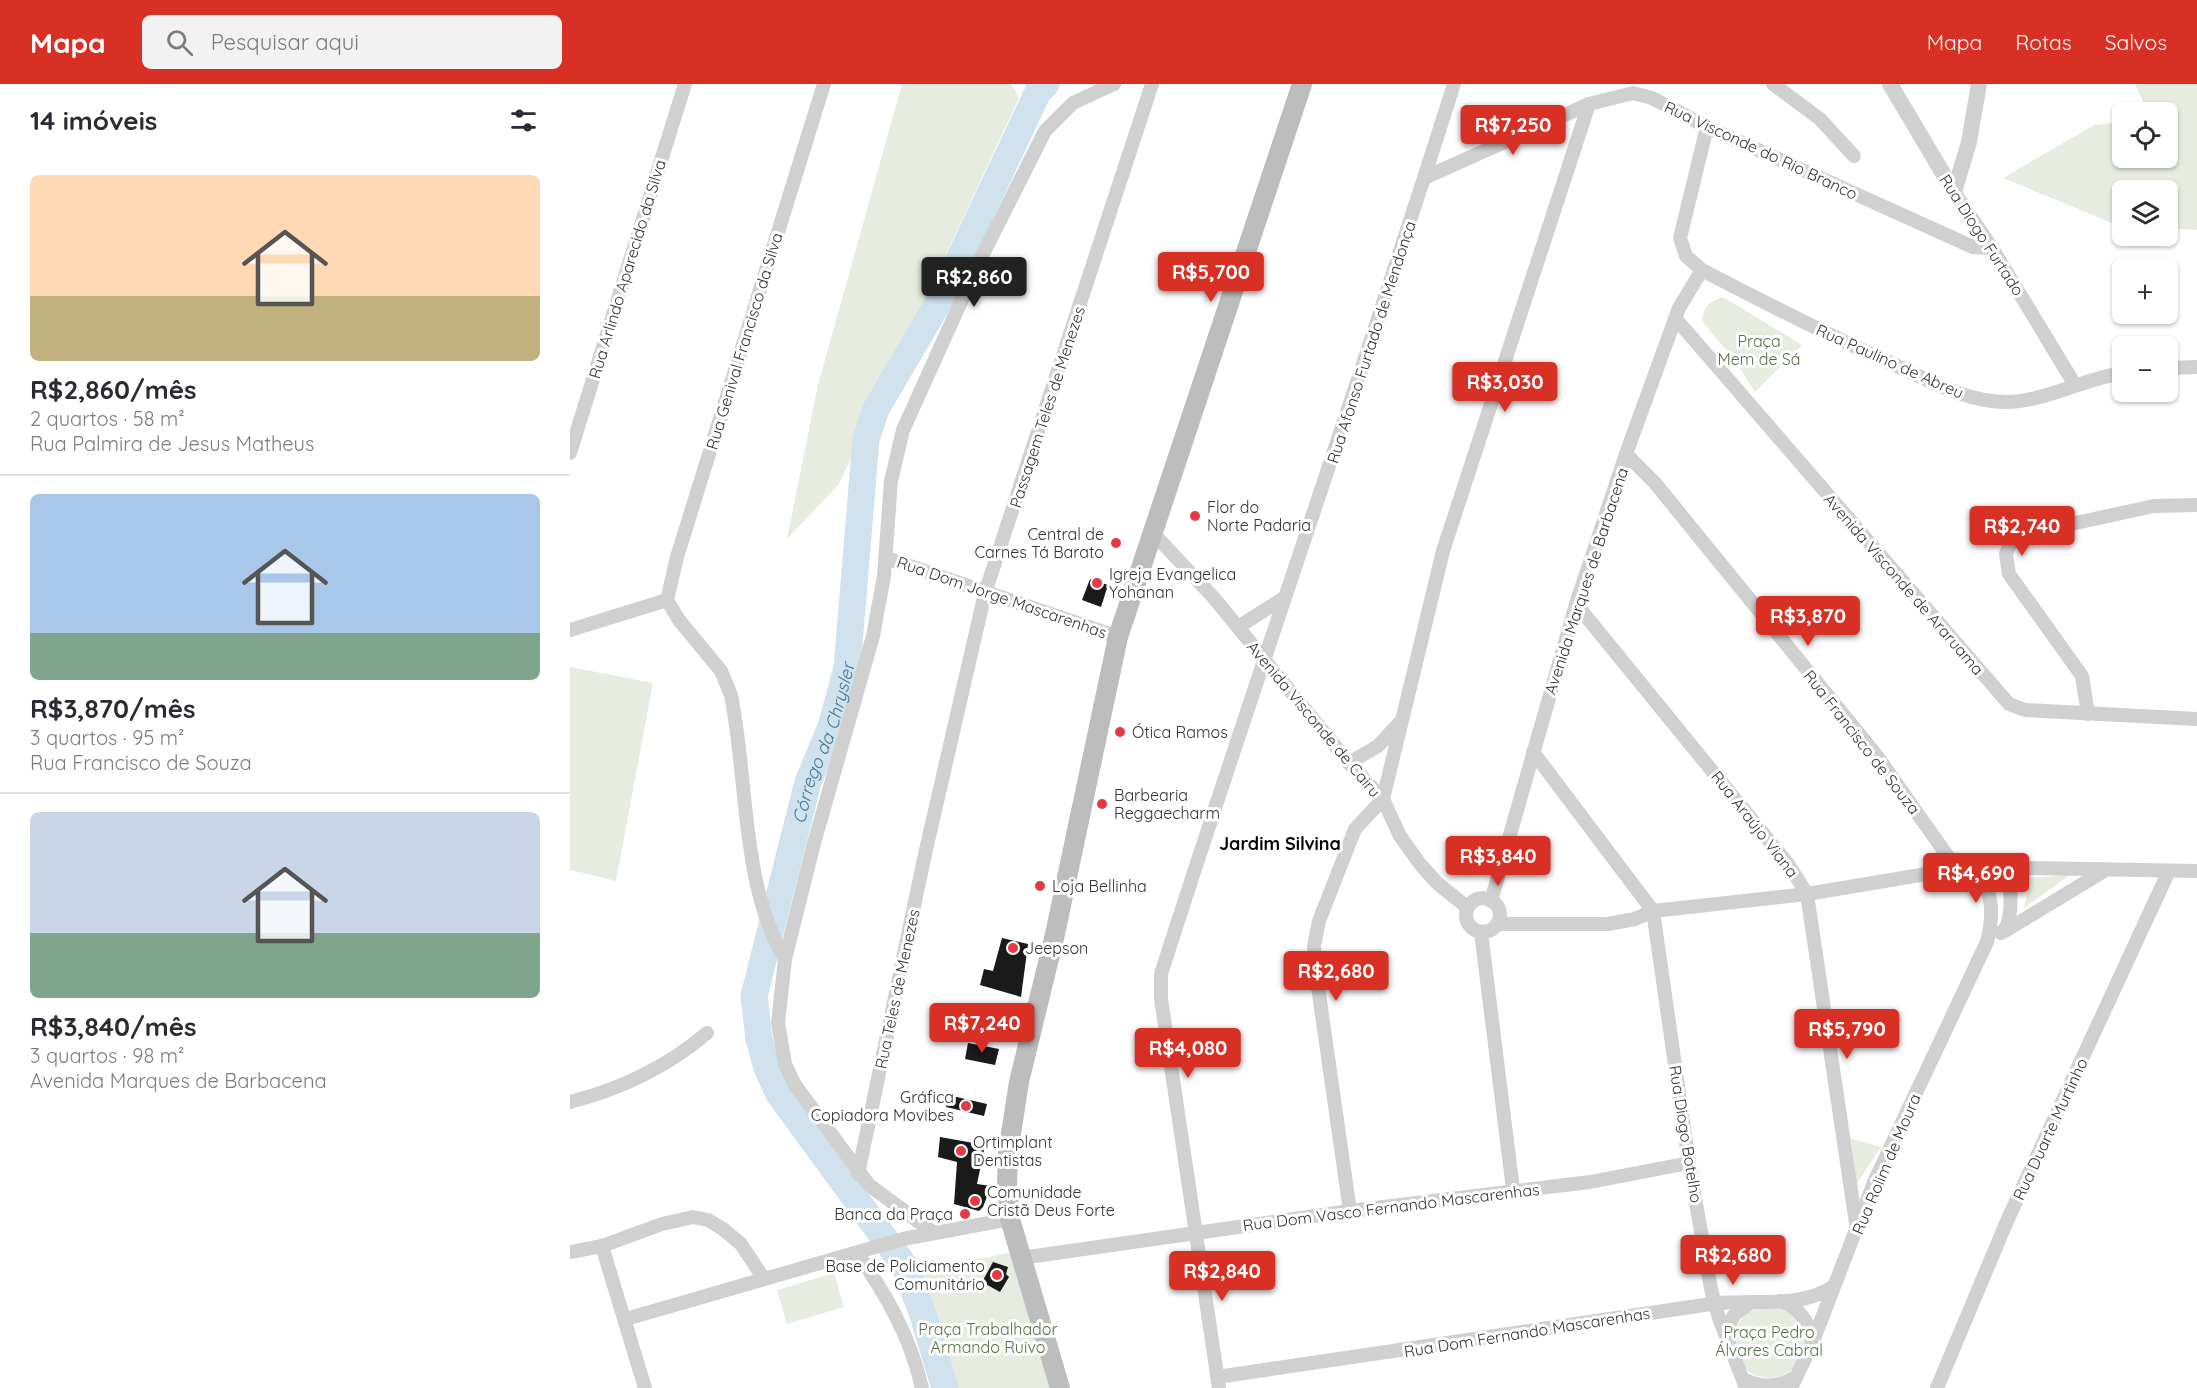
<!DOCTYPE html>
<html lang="pt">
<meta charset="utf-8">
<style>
:root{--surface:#fff;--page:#f2f2f3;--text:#2b2b33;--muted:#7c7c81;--line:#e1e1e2;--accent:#d93025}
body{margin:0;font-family:Quicksand,sans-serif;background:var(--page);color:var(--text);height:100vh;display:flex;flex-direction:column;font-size:22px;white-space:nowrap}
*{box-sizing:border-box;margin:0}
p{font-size:20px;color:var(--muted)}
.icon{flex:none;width:33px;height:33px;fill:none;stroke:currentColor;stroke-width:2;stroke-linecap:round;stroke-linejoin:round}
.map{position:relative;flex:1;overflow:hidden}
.drawer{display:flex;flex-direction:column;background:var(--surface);width:570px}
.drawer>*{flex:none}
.tools{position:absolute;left:1542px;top:18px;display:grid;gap:12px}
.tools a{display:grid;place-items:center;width:66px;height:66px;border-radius:9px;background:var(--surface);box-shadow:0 2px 4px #0004;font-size:30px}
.price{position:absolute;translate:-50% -51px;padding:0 14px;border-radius:6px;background:var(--accent);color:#fff;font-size:20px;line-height:39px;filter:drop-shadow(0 2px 3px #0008)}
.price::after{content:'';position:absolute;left:50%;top:36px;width:18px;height:14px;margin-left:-9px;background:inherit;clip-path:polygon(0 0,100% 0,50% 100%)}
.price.on{background:#222;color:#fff}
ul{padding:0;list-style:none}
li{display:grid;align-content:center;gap:12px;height:318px;padding:0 30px}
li+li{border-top:2px solid var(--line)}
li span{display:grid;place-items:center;height:186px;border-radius:9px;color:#555}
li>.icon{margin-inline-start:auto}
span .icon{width:108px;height:108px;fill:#fffc;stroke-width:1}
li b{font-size:26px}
h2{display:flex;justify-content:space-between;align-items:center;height:72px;padding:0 30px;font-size:26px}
header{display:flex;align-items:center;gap:36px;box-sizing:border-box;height:84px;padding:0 30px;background:var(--accent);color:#fff}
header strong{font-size:28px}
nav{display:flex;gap:33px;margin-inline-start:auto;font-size:21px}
.search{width:420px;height:54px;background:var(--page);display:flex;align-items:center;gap:15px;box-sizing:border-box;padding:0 21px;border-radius:9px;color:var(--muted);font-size:22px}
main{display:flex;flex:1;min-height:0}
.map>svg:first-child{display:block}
.green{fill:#e6ecdf}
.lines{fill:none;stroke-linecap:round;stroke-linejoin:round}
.river{stroke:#cfe2ee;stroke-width:27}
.building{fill:#1a1a1a}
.minor{stroke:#d0d0d0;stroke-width:14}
.tertiary{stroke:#d0d0d0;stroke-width:16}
.secondary{stroke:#bdbdbd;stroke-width:20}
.poi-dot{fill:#e63946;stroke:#fff;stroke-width:2}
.labels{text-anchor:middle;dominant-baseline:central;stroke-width:6;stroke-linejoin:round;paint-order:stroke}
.street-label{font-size:16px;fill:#333;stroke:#fff}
.park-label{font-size:16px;fill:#56703f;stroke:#fff}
.poi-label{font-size:16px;fill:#333;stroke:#fff;text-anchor:start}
.water-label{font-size:18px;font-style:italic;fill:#3f7597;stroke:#fff}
.neighbourhood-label{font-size:18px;font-weight:bold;fill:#000;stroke:#fff}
</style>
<header>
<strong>Mapa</strong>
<div class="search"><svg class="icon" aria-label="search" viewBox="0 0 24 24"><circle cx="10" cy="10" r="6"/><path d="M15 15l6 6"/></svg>Pesquisar aqui</div>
<nav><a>Mapa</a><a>Rotas</a><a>Salvos</a></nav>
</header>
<main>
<section class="drawer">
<h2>14 imóveis<svg class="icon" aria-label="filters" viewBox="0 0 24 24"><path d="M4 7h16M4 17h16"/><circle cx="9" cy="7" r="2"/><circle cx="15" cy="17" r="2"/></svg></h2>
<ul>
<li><span style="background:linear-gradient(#ffd9b3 65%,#c2b280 0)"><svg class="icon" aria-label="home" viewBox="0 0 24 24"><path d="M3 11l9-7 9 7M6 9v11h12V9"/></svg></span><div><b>R$2,860/mês</b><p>2 quartos · 58 m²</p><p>Rua Palmira de Jesus Matheus</p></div></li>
<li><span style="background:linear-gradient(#a9c7e8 75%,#7fa58c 0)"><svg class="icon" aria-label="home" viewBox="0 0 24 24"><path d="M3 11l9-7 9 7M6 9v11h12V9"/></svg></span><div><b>R$3,870/mês</b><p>3 quartos · 95 m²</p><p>Rua Francisco de Souza</p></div></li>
<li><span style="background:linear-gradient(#c9d6e8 65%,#7fa58c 0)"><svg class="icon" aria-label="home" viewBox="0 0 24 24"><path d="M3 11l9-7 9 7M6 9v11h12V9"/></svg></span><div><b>R$3,840/mês</b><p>3 quartos · 98 m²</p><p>Avenida Marques de Barbacena</p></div></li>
</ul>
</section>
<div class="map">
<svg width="1627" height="1304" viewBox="0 0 1627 1304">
<rect width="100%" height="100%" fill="#fff"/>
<!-- green -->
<g class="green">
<path d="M 332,0 L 441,0 L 449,14 L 269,400 L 217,455 L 248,301 Z"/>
<path d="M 1565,0 L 1627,0 L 1627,146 L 1598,144 L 1598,106 L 1552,106 L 1552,141 L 1544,140 L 1433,94 L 1524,41 L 1552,38 L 1552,74 L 1598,74 L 1598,28 L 1578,28 Z"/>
<path d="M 1153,213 L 1232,261 L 1185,308 L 1166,278 L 1132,237 C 1134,222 1139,218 1153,213 Z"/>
<path d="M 0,583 L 83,599 L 46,797 L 0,786 Z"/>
<path d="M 1500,791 L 1454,824 L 1460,794 Z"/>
<path d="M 1281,1055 L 1311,1063 L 1287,1099 Z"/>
<path d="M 443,1168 L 482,1304 L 379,1304 L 364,1240 L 347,1189 L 365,1189 L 364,1184 Z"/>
<path d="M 264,1189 L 274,1223 L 217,1240 L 207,1206 Z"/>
<circle cx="1199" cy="1258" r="36"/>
</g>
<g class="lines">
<!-- river -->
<path class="river" id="s1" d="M 375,1304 L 352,1228 L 334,1181 L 209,1010 L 197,984 L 189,955 L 184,912 L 238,698 L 261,643 L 277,584 L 296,355 L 306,325 L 370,216 L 468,8 L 476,0"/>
</g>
<!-- building -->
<g class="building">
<path d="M 520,495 L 538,501 L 531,523 L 512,516 Z"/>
<path d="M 432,854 L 458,860 L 451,913 L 410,901 L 414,885 L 423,887 Z"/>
<path d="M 398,959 L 429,965 L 425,981 L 395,975 Z"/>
<path d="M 378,1011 L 417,1020 L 414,1032 L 376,1023 Z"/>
<path d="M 370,1053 L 415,1061 L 407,1100 L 421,1102 L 413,1123 L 409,1127 L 384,1120 L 387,1078 L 368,1073 Z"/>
<path d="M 423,1178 L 438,1183 L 436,1190 L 439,1193 L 430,1208 L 412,1198 Z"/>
</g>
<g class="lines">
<!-- minor -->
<g class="minor">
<path d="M 1203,0 L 1250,35 L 1284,72"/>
<path d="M 1137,43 L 1110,154 L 1116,172 L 1132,186 C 1196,219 1259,252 1325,281 C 1361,297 1396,318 1437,318 C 1476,317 1514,295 1552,289"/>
<path d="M 854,94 L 1019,20 L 1063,9 L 1082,14 L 1137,43 L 1403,163 L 1422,164"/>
<path d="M 1384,108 L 1422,164 L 1505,301"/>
<path d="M 1106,235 L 1439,620 L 1455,626 L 1627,635"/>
<path d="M 1598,284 L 1627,283"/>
<path d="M 0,369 L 115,0"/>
<path d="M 1056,370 L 1085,399 L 1307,672 L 1386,784"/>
<path d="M 583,449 L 644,514 L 779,679 L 813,715 L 830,752 L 850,780 L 867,799 L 898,824"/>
<path d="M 316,474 L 548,553"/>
<path d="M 97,516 L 107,473 L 254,0"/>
<path d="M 97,516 L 109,536 L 151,587 L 161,611 C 178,695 171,802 215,875"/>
<path d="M 1006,520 L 1218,780 L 1237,810 L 1287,1146"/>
<path d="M 668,543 L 714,514"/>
<path d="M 0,546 L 97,516"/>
<path d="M 1518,630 L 1512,592 L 1439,490 L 1436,470 L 1439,462 L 1445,456 L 1469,447 L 1584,422 L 1627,421"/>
<path d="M 963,668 L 1083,827 L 1119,1079 L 1141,1205 L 1149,1234 L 1176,1304"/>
<path d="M 779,679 L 808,662 L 831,637"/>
<circle cx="913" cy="831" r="17"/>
<path d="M 921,817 L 1006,520 L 1056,370 L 1109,224 L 1132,186"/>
<path d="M 927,840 L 1038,840 L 1065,835 L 1083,827 L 1237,810 L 1398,783 L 1627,787"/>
<path d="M 1435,847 L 1534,787"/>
<path d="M 911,848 L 943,1106"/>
<path d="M 1431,849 C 1445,839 1440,799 1438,783"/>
<path d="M 0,1018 C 51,1005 97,983 137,949"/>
<path d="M 288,1090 L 355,770 L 415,509 L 582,0"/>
<path d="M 780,1127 L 746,889 L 744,862 L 749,837 L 785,745 L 813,715 L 873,467 L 1019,20"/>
<path d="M 364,1149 L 299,1101 L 225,1001 L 215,980 L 208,939 L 215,875 L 243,763 L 303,552 L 314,492 L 321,397 L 333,346 L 408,180 L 475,47 L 503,19 L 544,0"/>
<path d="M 32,1162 L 75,1304"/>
<path d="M 0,1168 L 32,1162 L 92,1140 L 123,1133 L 138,1136 L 153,1145 L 171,1160 L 194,1195"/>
<path d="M 287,1169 C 317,1212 340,1252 352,1304"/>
<path d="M 451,1174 L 780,1127 L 1020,1098 L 1119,1079"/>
<path d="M 1211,1217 C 1230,1224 1240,1239 1242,1259"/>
<path d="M 56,1235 L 333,1155 L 440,1135"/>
<path d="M 1155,1250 L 1164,1231 L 1181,1218"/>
<path d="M 647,1293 C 812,1270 976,1243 1141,1220 C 1181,1214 1230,1226 1264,1202"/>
<path d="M 1173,1295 C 1191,1304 1209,1304 1226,1293"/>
<path d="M 649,1304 L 591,915 L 591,890 C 686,593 790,298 884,0"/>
<path d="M 1221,1304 L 1242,1260 L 1305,1096 L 1417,858 C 1425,826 1421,813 1410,783"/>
<path d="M 1367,1304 L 1437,1137 L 1598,789"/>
</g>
<!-- tertiary -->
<g class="tertiary">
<path d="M 1320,0 L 1384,108"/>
<path d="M 1384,108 L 1399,58 L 1409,0"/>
</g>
<!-- secondary -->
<path class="secondary" d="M 490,1304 L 440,1135 L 437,1102 L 438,1069 L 449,998 L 485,850 L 548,553 L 732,0"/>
</g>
<!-- markers -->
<g class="poi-dot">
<circle cx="625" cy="432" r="6"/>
<circle cx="546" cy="459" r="6"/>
<circle cx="527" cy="499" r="6"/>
<circle cx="550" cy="648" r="6"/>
<circle cx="532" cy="720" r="6"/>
<circle cx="470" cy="802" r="6"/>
<circle cx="443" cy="864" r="6"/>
<circle cx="396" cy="1022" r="6"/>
<circle cx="391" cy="1067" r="6"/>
<circle cx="405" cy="1117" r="6"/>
<circle cx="395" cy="1130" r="6"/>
<circle cx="427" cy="1191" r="6"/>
</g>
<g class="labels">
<!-- street labels -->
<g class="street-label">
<text transform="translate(1191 66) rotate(25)">Rua Visconde do Rio Branco</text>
<text transform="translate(1412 151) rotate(57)">Rua Diogo Furtado</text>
<text transform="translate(57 185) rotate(-73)">Rua Arlindo Aparecido da Silva</text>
<text transform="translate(174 257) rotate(-73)">Rua Genival Francisco da Silva</text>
<text transform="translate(801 258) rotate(-72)">Rua Afonso Furtado de Mendonça</text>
<text transform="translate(1320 277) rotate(24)">Rua Paulino de Abreu</text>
<text transform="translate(477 323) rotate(-72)">Passagem Teles de Menezes</text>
<text transform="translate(1016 497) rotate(-72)">Avenida Marques de Barbacena</text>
<text transform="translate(1334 500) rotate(49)">Avenida Visconde de Araruama</text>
<text transform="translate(432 513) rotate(19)">Rua Dom Jorge Mascarenhas</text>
<text transform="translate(744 635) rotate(50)">Avenida Visconde de Cairu</text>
<text transform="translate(1292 658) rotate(52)">Rua Francisco de Souza</text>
<text transform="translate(1185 740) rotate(52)">Rua Araújo Viana</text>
<text transform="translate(327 905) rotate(-78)">Rua Teles de Menezes</text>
<text transform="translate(1480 1045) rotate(-65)">Rua Duarte Murtinho</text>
<text transform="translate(1116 1050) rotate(81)">Rua Diogo Botelho</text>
<text transform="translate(1316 1080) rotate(-67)">Rua Rolim de Moura</text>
<text transform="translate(821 1123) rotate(-7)">Rua Dom Vasco Fernando Mascarenhas</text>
<text transform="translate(957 1248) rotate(-9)">Rua Dom Fernando Mascarenhas</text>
</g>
<!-- park labels -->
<g class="park-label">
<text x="1189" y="257">Praça<tspan x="1189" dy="18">Mem de Sá</tspan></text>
<text x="418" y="1245">Praça Trabalhador<tspan x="418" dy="18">Armando Ruivo</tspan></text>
<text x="1199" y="1248">Praça Pedro<tspan x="1199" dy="18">Álvares Cabral</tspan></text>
</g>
<!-- poi labels -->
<g class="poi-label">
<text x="637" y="423">Flor do<tspan x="637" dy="18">Norte Padaria</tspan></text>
<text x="534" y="450" text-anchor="end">Central de<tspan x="534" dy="18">Carnes Tá Barato</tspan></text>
<text x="539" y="490">Igreja Evangelica<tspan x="539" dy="18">Yohanan</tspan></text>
<text x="562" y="648">Ótica Ramos</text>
<text x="544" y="711">Barbearia<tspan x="544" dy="18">Reggaecharm</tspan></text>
<text x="482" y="802">Loja Bellinha</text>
<text x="455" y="864">Jeepson</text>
<text x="384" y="1013" text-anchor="end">Gráfica<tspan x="384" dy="18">Copiadora Movibes</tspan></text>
<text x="403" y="1058">Ortimplant<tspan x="403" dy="18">Dentistas</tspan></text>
<text x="417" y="1108">Comunidade<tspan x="417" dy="18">Cristã Deus Forte</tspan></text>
<text x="383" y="1130" text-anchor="end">Banca da Praça</text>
<text x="415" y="1182" text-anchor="end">Base de Policiamento<tspan x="415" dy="18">Comunitário</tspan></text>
</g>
<!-- water labels -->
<g class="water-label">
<text stroke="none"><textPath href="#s1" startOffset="706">Córrego da Chrysler</textPath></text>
</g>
<!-- neighbourhood labels -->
<g class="neighbourhood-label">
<text x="710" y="759">Jardim Silvina</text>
</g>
</g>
</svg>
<div class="tools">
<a><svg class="icon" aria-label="locate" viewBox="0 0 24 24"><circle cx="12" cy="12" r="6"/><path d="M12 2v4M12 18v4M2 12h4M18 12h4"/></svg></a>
<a><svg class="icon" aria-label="layers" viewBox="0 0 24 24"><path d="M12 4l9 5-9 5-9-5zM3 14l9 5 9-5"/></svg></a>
<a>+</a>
<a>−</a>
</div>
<b class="price" style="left:943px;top:72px">R$7,250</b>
<b class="price" style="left:641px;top:219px">R$5,700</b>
<b class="price on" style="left:404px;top:224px">R$2,860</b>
<b class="price" style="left:935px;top:329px">R$3,030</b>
<b class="price" style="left:1452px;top:473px">R$2,740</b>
<b class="price" style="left:1238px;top:563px">R$3,870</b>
<b class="price" style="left:928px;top:803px">R$3,840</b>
<b class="price" style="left:1406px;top:820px">R$4,690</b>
<b class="price" style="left:766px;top:918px">R$2,680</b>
<b class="price" style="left:412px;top:970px">R$7,240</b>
<b class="price" style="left:1277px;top:976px">R$5,790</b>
<b class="price" style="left:618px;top:995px">R$4,080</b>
<b class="price" style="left:1163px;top:1202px">R$2,680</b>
<b class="price" style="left:652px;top:1218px">R$2,840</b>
</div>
</main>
